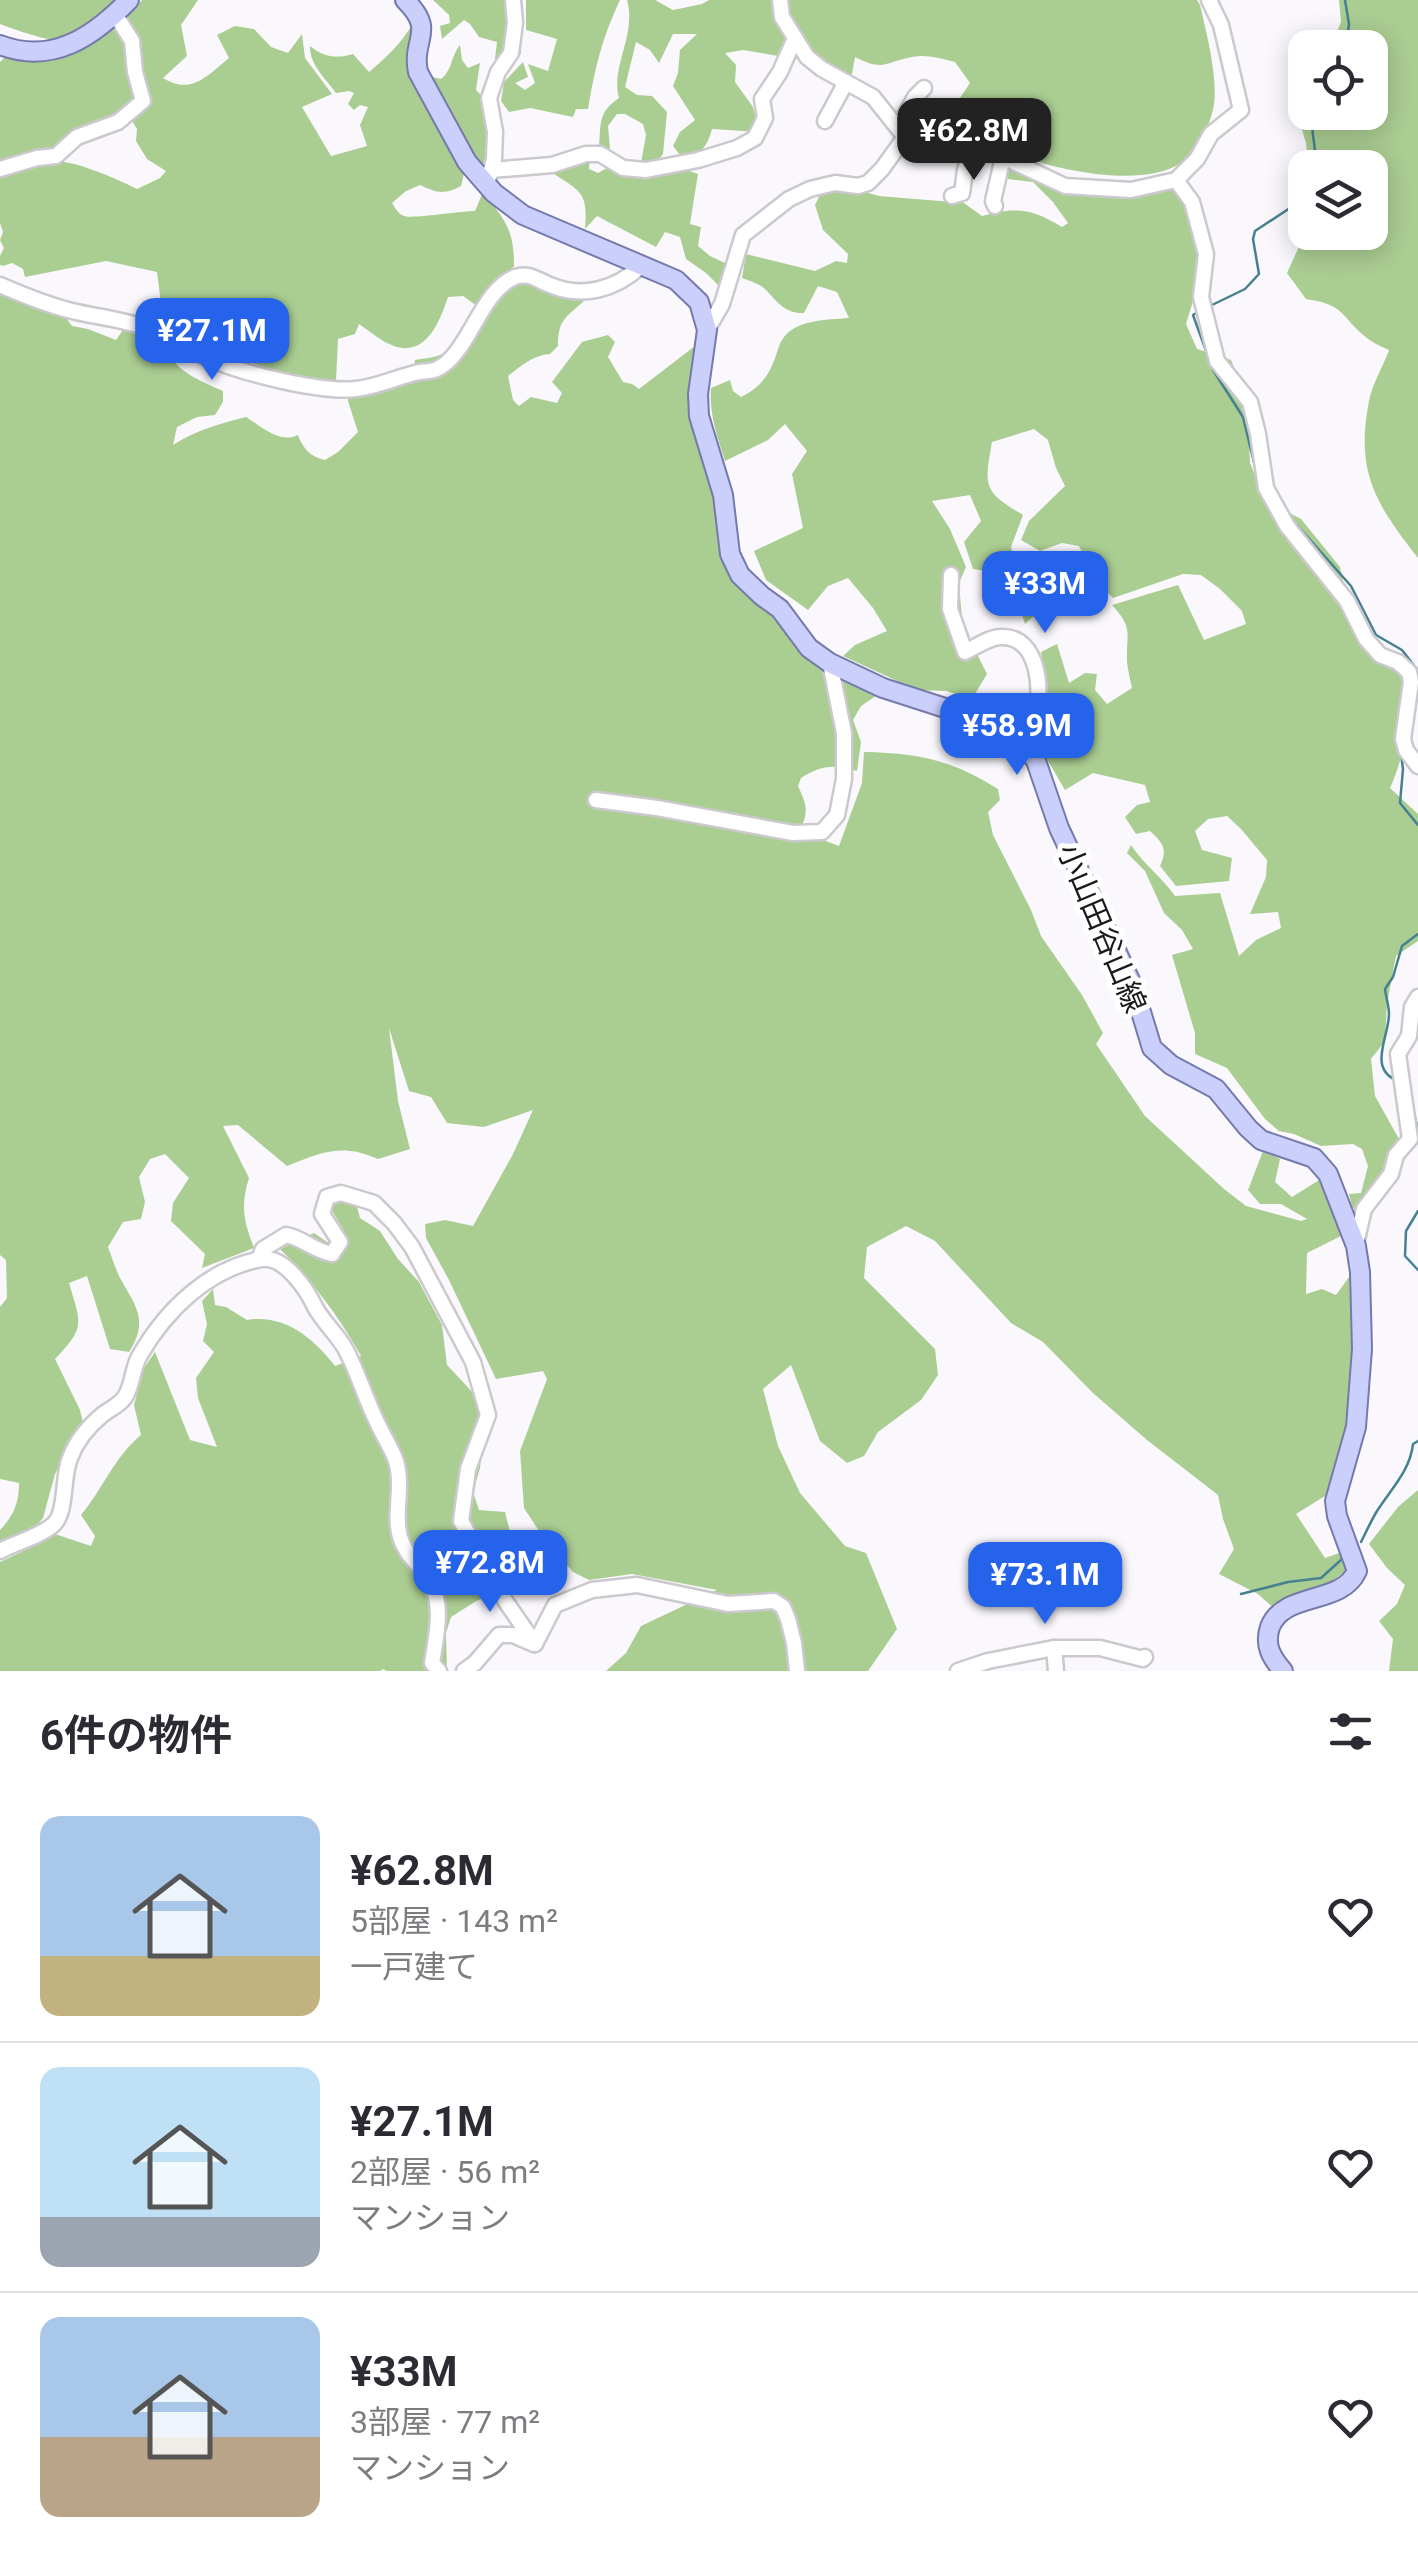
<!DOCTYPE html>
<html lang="ja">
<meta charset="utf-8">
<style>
:root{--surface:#fff;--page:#f7f7f7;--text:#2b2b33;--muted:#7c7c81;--line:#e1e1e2;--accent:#2563eb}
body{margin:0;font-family:Roboto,"Noto Sans JP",sans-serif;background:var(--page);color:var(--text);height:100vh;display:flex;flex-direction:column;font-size:38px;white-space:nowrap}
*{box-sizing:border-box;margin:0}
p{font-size:32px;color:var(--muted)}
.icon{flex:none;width:55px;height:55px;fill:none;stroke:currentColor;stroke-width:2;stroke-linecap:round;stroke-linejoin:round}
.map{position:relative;height:1671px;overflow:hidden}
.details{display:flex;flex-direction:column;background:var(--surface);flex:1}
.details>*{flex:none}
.buttons{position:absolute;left:1288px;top:30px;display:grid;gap:20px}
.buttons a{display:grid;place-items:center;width:100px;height:100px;border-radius:20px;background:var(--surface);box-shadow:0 5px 25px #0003;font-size:50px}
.price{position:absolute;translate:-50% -85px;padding:0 22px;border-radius:20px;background:var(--accent);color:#fff;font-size:32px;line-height:65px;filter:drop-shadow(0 2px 5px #0008)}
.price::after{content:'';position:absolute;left:50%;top:60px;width:30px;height:22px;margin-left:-15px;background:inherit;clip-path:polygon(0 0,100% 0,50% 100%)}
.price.on{background:#222;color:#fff}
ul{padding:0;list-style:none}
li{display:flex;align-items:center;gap:30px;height:250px;padding:0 40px}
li+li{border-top:2px solid var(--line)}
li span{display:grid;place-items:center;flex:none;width:280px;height:200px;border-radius:20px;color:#555}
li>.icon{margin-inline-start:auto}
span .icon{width:120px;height:120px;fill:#fffc;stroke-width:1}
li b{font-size:42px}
h2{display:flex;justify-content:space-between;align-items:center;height:120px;padding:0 40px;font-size:42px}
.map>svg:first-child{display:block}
.forest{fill:#aacd92}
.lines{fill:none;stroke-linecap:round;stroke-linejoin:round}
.stream{stroke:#458190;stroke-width:2.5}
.minor-casing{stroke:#cbc9cd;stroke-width:19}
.major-casing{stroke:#767aab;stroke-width:22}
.minor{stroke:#fff;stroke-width:14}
.major{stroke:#cacffb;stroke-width:18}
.labels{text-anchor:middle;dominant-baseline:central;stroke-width:10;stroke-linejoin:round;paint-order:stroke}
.street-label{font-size:30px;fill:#1a191b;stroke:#fff}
</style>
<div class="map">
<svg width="1418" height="1671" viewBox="0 0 1418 1671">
<rect width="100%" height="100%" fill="#faf8fd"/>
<!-- forest -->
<g class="forest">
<path d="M 0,0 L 120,0 C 106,12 80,37 61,40 C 49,42 13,29 0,24 Z"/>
<path d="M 142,0 L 198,0 L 181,25 L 187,56 L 163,78 C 191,95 206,77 229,58 L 217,35 L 235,26 L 254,29 L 271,47 L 288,53 L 302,34 L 305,58 L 332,94 L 302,107 L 331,156 L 367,146 L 360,125 L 368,107 L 360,105 L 354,110 L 348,104 L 354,93 L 349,91 L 336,93 C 326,79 309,64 310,46 C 323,57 337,59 353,54 L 369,72 C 388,56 404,41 415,19 L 415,73 L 441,79 C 452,71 451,56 460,45 L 462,60 L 468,68 L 480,63 L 476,90 C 484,99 495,106 500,117 L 493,179 L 466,166 L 461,186 C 444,195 437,193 420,185 L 406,191 L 392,203 C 396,209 398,214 404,216 C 411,219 462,211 475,211 L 483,192 C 505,221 514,228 514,266 L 477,306 L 463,296 L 448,297 C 441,318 429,351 402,348 C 386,346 371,332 359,324 L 355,334 L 338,339 L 336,381 L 282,373 L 235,357 L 224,352 L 206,327 L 163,319 L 157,272 L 106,261 L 25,277 L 23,269 L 12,263 L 3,266 L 0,265 L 0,256 L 4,248 L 0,240 L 3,232 L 0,223 L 0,169 C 13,166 26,161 39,160 C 67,157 112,176 137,189 L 160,178 L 166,171 L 147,159 L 136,141 L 137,129 L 129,116 L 34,157 L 0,163 L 0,62 L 18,44 C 35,45 59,50 75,46 C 96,40 129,16 142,0 Z"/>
<path d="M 433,0 L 519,0 L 521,53 L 506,71 L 495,59 L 497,42 L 479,37 L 470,24 L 464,20 L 442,39 L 440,26 L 450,23 L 449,15 Z"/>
<path d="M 526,0 L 620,0 C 602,38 595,68 588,109 L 576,109 L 573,117 L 530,108 L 509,112 L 501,101 L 504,82 L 523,62 L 528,77 L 515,83 L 525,90 L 535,83 L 528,64 L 548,71 L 557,39 L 526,30 Z"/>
<path d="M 627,0 L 655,0 L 673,10 L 702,4 L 709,0 L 1197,0 L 1200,5 C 1206,31 1218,77 1214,104 C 1211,124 1198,152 1181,163 C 1145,186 1076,173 1038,162 C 1006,152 972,146 943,129 L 952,110 L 970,83 L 955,62 C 942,59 926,54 912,57 C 885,62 884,72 855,57 L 852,74 L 833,85 L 790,53 L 784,57 L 743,50 L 725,53 L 736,65 L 735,82 L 753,107 L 759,132 L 712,129 C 708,145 701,155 684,160 L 673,146 L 680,132 L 695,120 L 673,86 L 678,73 L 680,50 L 697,34 L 673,34 L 659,63 L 650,50 L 636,42 L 625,87 L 637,95 L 652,96 L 667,112 L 663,154 L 653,167 L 641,163 L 646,135 L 643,124 L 625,114 L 617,114 L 608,126 L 610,149 L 599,147 C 601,123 598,112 619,98 C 610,67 637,35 627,0 Z"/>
<path d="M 1339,0 L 1418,0 L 1418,558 C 1376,504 1355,473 1369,401 C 1372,384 1383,367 1389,350 C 1382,347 1373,343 1367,338 C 1340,317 1347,305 1306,299 L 1287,273 L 1303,238 L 1301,204 L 1305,191 L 1305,232 L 1370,232 L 1370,168 L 1308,167 L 1306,143 L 1298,116 L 1305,103 L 1305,112 L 1370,112 L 1370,48 L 1331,47 L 1341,22 Z"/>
<path d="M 590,158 L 589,169 L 598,173 L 612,165 L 684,169 L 698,174 L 690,224 L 701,227 L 698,246 L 710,256 L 729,265 L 726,293 L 706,273 L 686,259 L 680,237 L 665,232 L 656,247 L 597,216 L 585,229 C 588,191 581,192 551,172 Z"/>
<path d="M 1006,161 L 1081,182 L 1108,184 L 1155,182 L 1181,178 L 1187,180 L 1196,211 L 1202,272 L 1186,324 L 1197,349 L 1231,360 L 1247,400 L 1250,463 L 1266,501 L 1301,519 L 1340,567 L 1347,600 L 1372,644 L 1414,672 C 1418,698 1402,763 1390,788 L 1418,814 L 1418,941 L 1396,956 L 1387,1003 L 1385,1041 L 1371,1059 L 1375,1096 L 1399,1139 L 1398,1153 L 1358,1213 L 1352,1206 L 1349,1194 L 1361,1193 L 1368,1166 L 1362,1149 L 1353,1144 L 1321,1146 L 1294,1134 L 1279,1131 L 1265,1119 L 1227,1068 L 1195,1054 L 1195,1033 L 1172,955 L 1193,949 L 1182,930 L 1164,913 L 1145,871 L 1127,853 L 1131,845 C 1143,864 1162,877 1175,896 L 1220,893 L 1239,956 L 1256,940 L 1281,928 L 1278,912 L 1250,914 L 1266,877 L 1267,860 L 1241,829 L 1227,816 L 1208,819 L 1195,831 L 1202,850 L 1232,858 L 1229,881 L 1176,886 L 1160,866 C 1168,849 1163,843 1150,831 L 1136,834 L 1125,817 L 1137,805 L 1150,802 L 1145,785 L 1093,773 L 1065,790 L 1037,742 L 1050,707 L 1041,652 L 1057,644 L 1069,683 L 1085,673 L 1097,674 L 1095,690 L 1107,704 L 1132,688 C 1130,680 1128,670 1127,662 C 1126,632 1134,629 1112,605 L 1178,585 L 1204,640 L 1246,624 L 1242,611 L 1220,589 L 1201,575 L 1183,574 L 1113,598 C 1102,589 1103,577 1094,568 C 1088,560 1083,556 1079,546 L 1062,543 L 1040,551 L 1021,540 L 1029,521 L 1065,486 L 1056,468 L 1048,440 L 1034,429 L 992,442 C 984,487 983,491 1023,515 L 1011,547 L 1018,572 L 1040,610 L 1025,624 L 1019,605 L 1004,592 L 1009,580 L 993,572 L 973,569 L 964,542 L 981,521 L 970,495 L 932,501 L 950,529 L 966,567 L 959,583 L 963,632 L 972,644 L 987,674 L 972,699 L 946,691 L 917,690 L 843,656 L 855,645 L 887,631 L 873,608 L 848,578 L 828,586 L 808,610 L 766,580 L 754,551 L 803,528 L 792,474 L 807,451 L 785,424 L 768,440 L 725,461 C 717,436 709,414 711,388 L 730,380 L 733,391 L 741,397 C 761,387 769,376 776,355 C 778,350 779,344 782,340 C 795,319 827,320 849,318 L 837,292 L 818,286 L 804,313 C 786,314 778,303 767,291 C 761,284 750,281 742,278 L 746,254 L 815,271 L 836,261 L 847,263 L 848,254 L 823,230 L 815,205 L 823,189 L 858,190 L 879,196 L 964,203 L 982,216 C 1016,207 1031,208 1062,227 L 1068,223 L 1053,202 L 1033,182 L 1008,179 Z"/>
<path d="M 530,278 L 547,288 L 584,301 C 565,318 558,320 558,346 L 550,354 C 533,355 521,366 508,376 L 513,400 L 519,406 L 531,397 L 557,403 L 562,393 L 552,382 L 582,342 L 608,335 L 615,342 L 608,357 L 623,382 L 632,384 L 639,389 L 704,339 L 702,411 L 726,557 L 819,652 L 882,692 L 861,706 L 853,720 L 861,742 L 857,771 C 834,764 821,765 801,778 L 798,786 C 804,799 809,809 803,823 L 807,834 L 839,846 L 862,783 L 864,752 C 918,753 952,760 998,789 L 1000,800 L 988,812 L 993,835 L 1031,910 L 1041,936 L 1082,995 L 1103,1033 L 1096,1044 L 1145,1116 L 1224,1189 L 1246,1206 L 1301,1221 L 1307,1219 L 1281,1204 L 1260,1204 L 1248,1190 L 1263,1151 L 1280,1159 L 1275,1182 L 1292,1197 L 1324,1177 L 1340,1225 L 1341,1236 L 1307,1253 L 1306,1294 L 1322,1289 L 1336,1295 L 1354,1270 L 1356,1353 L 1351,1403 L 1344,1444 L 1325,1496 L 1296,1514 L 1325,1558 L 1345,1551 L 1348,1569 L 1284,1617 L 1258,1594 L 1219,1574 L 1234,1549 L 1223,1519 L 1218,1495 L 1147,1440 L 1093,1393 L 1043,1342 L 1011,1323 L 935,1241 L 906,1226 L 867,1247 L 864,1278 L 935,1349 L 938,1375 L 921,1400 L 878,1432 L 864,1456 L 847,1463 L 820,1441 L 791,1365 L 763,1389 L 778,1446 L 800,1493 L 845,1546 L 866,1553 L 897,1629 L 868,1671 L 606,1671 L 626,1653 L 641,1626 L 717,1590 L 632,1574 L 589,1580 L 573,1572 L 541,1534 L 524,1508 L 520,1451 L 547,1379 L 543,1371 L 496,1379 L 449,1280 L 426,1238 L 425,1224 L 445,1220 L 473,1226 L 513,1154 L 533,1110 L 484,1127 L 447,1123 L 431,1097 L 409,1091 L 389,1028 L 398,1101 L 410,1149 L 378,1159 C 342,1143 322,1152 287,1166 L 238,1125 L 223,1126 L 249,1178 C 240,1206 244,1222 254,1248 L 202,1268 L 205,1254 L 171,1221 L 173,1203 L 189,1178 L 165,1154 L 150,1159 L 139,1177 L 145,1202 L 141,1219 L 123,1222 L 108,1247 C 112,1257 115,1268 120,1278 C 136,1306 149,1321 129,1352 L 110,1349 L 87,1276 L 69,1283 C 81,1324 86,1327 55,1359 L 80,1410 L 85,1431 L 71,1447 L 55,1474 L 43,1518 L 33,1530 L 0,1550 L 0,1530 C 14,1515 19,1503 19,1483 L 0,1479 L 0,1307 L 7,1298 L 6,1260 L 0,1255 L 0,290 L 53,300 L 72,326 L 88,329 L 116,340 L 123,330 L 164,344 C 172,370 200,381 223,391 L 223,402 L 215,415 L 197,417 L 177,427 L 173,445 C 194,431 222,423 246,417 C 262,427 279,444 298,435 C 303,449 311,457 325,460 L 338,452 L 358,432 L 348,401 L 347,385 L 412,379 L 415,360 C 426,358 436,358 446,352 C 479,333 487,288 530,278 Z"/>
<path d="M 353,1192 L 360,1218 L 380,1231 L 398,1259 L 419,1282 L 442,1325 L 447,1365 L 477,1397 L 485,1425 L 480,1468 L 473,1492 L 479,1510 L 505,1512 L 520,1572 L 510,1591 L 478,1600 L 451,1617 L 446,1633 L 447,1671 L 387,1671 L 383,1669 L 380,1671 L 0,1671 L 0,1562 L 36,1545 L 52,1533 L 91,1546 L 95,1536 L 81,1515 C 103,1489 114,1457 141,1435 L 134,1405 L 144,1368 L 155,1352 L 190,1440 L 217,1447 L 198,1398 L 196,1378 L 214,1352 L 203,1341 L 207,1324 L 202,1301 L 213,1289 L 215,1305 L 226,1307 L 247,1320 C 285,1314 313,1338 335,1366 L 361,1356 C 339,1317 312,1280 280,1249 L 314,1233 L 327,1242 L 344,1231 L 328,1204 Z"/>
<path d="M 1418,1490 L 1418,1671 L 1389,1671 L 1393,1639 L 1379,1621 L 1397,1604 L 1405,1585 L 1387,1568 L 1369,1544 L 1398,1507 Z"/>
</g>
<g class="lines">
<!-- stream -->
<g class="stream">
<path d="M 1345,0 L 1349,24 L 1346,48"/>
<path d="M 1312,168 C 1321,149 1306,131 1316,112"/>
<path d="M 1212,305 L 1245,289 L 1259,274 L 1253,239 L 1255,231 L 1293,206 L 1305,182"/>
<path d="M 1200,311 L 1193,315 L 1213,370 L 1243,417 L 1257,475"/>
<path d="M 1291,523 L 1296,524 L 1351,586 L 1376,635 L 1402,650 L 1416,668 L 1418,675"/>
<path d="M 1397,736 L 1398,719 L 1400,715"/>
<path d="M 1401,754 L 1403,769 L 1400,803 L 1418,825"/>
<path d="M 1398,1081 C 1367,1069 1389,1037 1389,1014 C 1389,1006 1386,997 1385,989 L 1393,977 L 1402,946 L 1418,934"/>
<path d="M 1411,1101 L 1418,1130"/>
<path d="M 1418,1211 L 1406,1231 L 1405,1256 L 1418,1270"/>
<path d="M 1361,1542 C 1366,1532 1371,1521 1377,1511 C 1391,1489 1410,1471 1413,1444 L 1418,1441"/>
<path d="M 1241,1594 L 1288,1582 L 1321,1578 L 1342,1559"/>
</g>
<defs>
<g id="minor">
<path d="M 780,0 L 782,17 L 807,57 L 822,69 L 873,97 L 905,137"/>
<path d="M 825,121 L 846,82"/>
<path d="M 899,126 L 915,97 L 924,88"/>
<path d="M 0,169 L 37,158 L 56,156 L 77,137 L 118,122 L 143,101 L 135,72 L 132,41 L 115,14"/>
<path d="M 491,170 L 552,165 L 586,154 L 600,154 L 623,168 L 646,170 L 698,160 L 737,148 L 755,138 L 765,118 L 762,99 L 780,72 L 795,38"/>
<path d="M 489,177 L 494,159 L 495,132 L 489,98 L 498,72 L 511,53 L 515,23 L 513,0"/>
<path d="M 1176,180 L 1192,202 L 1206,254 L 1201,297 L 1217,361 L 1250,402 L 1258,434 L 1266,488 L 1287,526 L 1347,601 L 1366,639 L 1380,655 L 1398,662 L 1409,672 L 1411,682 L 1403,739 L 1406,750 L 1418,766"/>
<path d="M 952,196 L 962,193 L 965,170 L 972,147"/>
<path d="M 995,206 L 993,201 L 1003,157"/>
<path d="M 0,285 C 23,295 47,305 72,311 C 97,317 122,319 146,328 C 167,336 187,349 208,358 C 241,373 320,393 356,389 C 376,387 395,378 415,373 C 422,371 431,372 437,369 C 469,354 480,291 515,277 C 529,272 537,280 550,285 C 583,299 616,289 641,266"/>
<path d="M 707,330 L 722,304 L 743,235 L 789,199 L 810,189 L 835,183 L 858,186 L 868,183 L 882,169 L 905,137 L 913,133 L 928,132 L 1003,157 L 1065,186 L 1131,190 L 1176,180 L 1197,159 L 1211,134 L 1241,110 L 1221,25 L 1209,0"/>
<path d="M 951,575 L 950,609 L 965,652 C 976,647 989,637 1001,637 C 1039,635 1044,693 1034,719 C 1031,726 1025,733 1020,739"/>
<path d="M 596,800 L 657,808 L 793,833 L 822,832 L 837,815 L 844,779 L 844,733 L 830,663"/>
<path d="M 1356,1244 L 1364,1209 L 1391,1174 L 1396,1155 L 1410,1139 L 1398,1054 L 1409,1036 L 1412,1007 L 1418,997"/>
<path d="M 259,1259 L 263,1249 L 286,1235 C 303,1238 314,1251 332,1254 L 340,1242 L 322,1214 L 327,1197 L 341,1193 L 374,1203 L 394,1223 L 412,1247 L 473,1362 L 488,1415 L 468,1469 L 461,1521 L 506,1602 L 535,1644"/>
<path d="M 0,1551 C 15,1543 43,1535 54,1524 C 67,1511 62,1477 70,1458 C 76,1442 88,1427 101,1416 C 109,1409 119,1406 125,1397 C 133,1385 132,1368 140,1355 C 166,1310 209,1268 262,1259 C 285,1256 307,1290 315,1307 C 323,1322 338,1335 346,1350 C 358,1373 365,1397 376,1420 C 382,1434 391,1447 396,1461 C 404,1487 393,1514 400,1537 C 405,1555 421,1566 430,1581 C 444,1606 436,1637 432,1663 L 439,1671"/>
<path d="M 535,1644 L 555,1605 L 592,1590 L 637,1585 L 728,1604 L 774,1601 L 783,1607 L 788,1619 L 794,1643 L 797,1671"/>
<path d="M 1054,1648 L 1056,1671"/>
<path d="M 464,1671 L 475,1663 L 499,1635 L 513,1635 L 534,1644"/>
<path d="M 958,1671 L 988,1661 L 1054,1648 L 1100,1648 L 1143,1659 L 1145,1657"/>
</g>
<g id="major">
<path d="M 405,0 C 437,32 411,38 418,72 L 467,162 L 494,193 L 523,215 L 676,280 L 699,302 L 707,330 L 698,394 L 699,416 L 723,495 L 730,554 L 740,575 L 762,596 L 780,609 L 809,648 L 830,663 L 883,688 L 998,725 L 1020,739 L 1036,761 L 1059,828 L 1134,989 L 1152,1048 L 1171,1065 L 1216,1089 L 1248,1128 L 1261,1140 L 1314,1158 L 1328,1174 L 1356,1246 L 1360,1272 L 1362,1349 L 1356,1427 L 1335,1501 L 1337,1516 L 1357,1571 C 1341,1606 1284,1591 1270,1627 C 1264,1645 1271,1657 1283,1671"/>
<path d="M 0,45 C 52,65 93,37 129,0"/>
</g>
</defs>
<!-- minor casing -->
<use href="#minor" class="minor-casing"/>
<!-- major casing -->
<use href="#major" class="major-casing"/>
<!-- minor -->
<use href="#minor" class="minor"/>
<!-- major -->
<use href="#major" class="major"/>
</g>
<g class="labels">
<!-- street labels -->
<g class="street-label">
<text transform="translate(1102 928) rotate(67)">小山田谷山線</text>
</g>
</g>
</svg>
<div class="buttons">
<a><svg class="icon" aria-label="locate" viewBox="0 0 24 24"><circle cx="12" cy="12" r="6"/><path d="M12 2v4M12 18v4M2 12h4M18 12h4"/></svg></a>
<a><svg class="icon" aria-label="layers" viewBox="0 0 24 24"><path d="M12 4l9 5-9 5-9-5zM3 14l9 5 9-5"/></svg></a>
</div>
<b class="price on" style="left:974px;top:183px">¥62.8M</b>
<b class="price" style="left:212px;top:383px">¥27.1M</b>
<b class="price" style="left:1045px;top:636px">¥33M</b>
<b class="price" style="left:1017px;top:778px">¥58.9M</b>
<b class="price" style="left:490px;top:1615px">¥72.8M</b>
<b class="price" style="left:1045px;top:1627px">¥73.1M</b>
</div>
<section class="details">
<h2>6件の物件<svg class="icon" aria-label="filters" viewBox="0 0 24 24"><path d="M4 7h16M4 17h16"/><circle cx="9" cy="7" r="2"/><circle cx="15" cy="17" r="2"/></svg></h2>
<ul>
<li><span style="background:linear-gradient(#a9c7e8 70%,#c2b280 0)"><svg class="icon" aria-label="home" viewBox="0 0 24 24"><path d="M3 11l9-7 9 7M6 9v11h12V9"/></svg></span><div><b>¥62.8M</b><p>5部屋 · 143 m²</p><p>一戸建て</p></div><svg class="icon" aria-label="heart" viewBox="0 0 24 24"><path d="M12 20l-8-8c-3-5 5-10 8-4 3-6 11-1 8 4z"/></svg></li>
<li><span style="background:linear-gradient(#bfe0f5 75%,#9aa5b1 0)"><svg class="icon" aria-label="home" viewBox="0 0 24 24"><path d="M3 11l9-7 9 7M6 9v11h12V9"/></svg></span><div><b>¥27.1M</b><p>2部屋 · 56 m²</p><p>マンション</p></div><svg class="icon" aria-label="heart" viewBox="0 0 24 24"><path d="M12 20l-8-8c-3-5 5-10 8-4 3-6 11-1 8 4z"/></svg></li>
<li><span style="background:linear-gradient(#a9c7e8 60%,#b9a48a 0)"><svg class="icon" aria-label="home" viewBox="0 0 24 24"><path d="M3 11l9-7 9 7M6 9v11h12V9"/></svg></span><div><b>¥33M</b><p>3部屋 · 77 m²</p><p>マンション</p></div><svg class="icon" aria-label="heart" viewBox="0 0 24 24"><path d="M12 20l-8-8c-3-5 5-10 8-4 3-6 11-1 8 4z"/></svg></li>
</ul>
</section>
